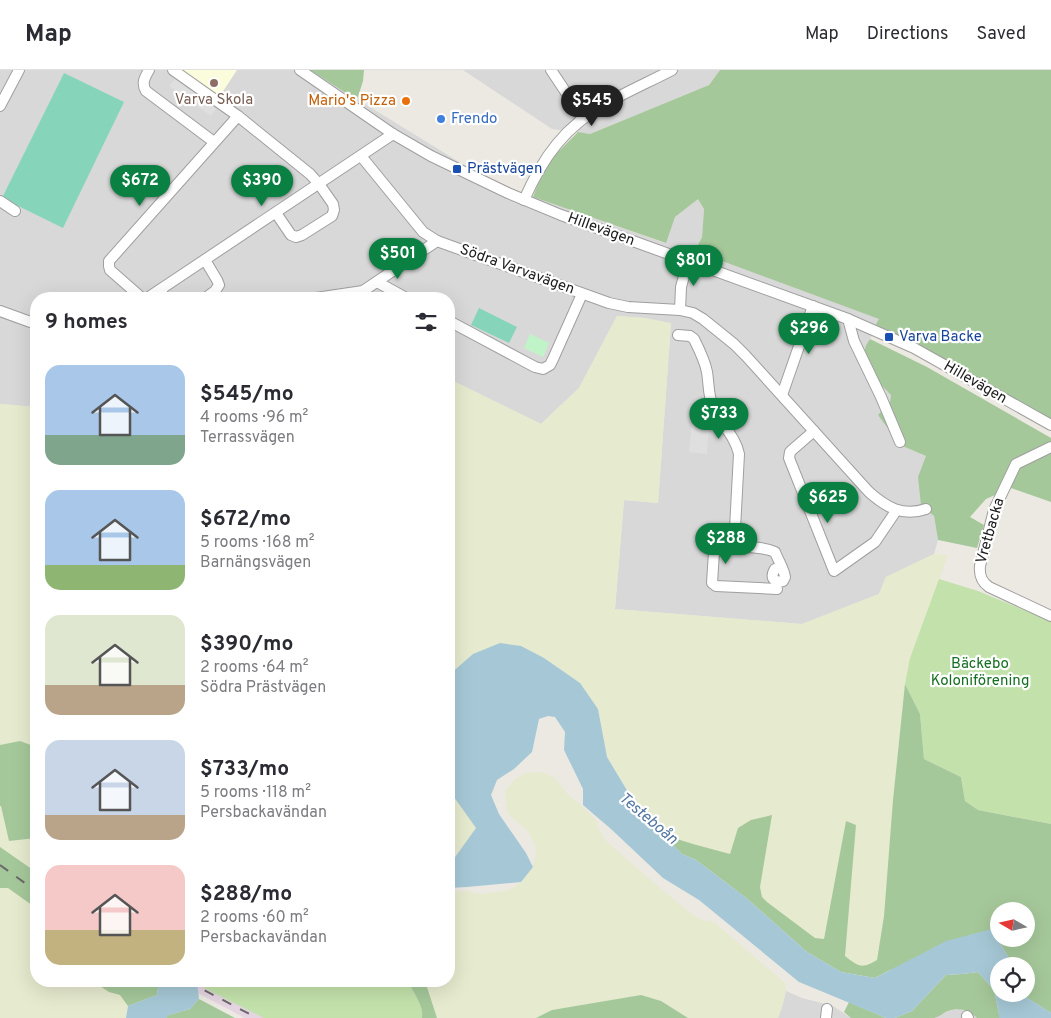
<!DOCTYPE html>
<meta charset="utf-8">
<style>
:root{--surface:#fff;--page:#f7f7f7;--text:#2b2b33;--muted:#7c7c81;--line:#e1e1e2;--accent:#0b8043}
body{margin:0;font-family:Overpass,sans-serif;background:var(--page);color:var(--text);height:100vh;display:flex;flex-direction:column;font-size:19px;white-space:nowrap}
*{box-sizing:border-box;margin:0}
p{font-size:16px;color:var(--muted)}
.icon{flex:none;width:28px;height:28px;fill:none;stroke:currentColor;stroke-width:2;stroke-linecap:round;stroke-linejoin:round}
.map{position:relative;flex:1;overflow:hidden}
.details{position:absolute;left:30px;top:222px;width:425px;height:695px;display:flex;flex-direction:column;background:var(--surface);border-radius:20px;box-shadow:0 5px 20px #0002}
.details>*{flex:none}
.needle{width:32px;rotate:279deg}
.fabs{position:absolute;left:990px;top:832px;display:grid;gap:10px}
.fabs a{display:grid;place-items:center;width:45px;height:45px;border-radius:50%;background:var(--surface);box-shadow:0 5px 20px #0002;font-size:25px}
.price{position:absolute;translate:-50% -42px;padding:0 11px;border-radius:18px;background:var(--accent);color:#fff;font-size:16px;line-height:32px;filter:drop-shadow(0 1px 2px #0008)}
.price::after{content:'';position:absolute;left:50%;top:30px;width:15px;height:11px;margin-left:-8px;background:inherit;clip-path:polygon(0 0,100% 0,50% 100%)}
.price.selected{background:#222;color:#fff}
ul{padding:0;list-style:none}
li{display:flex;align-items:center;gap:15px;height:125px;padding:0 15px}
li span{display:grid;place-items:center;flex:none;width:140px;height:100px;border-radius:15px;color:#555}
li>.icon{margin-inline-start:auto}
span .icon{width:60px;height:60px;fill:#fffc;stroke-width:1}
li b{font-size:21px}
h2{display:flex;justify-content:space-between;align-items:center;height:60px;padding:0 15px;font-size:21px}
header{display:flex;align-items:center;gap:30px;box-sizing:border-box;height:70px;padding:0 25px;background:var(--surface);border-bottom:1px solid var(--line)}
header strong{font-size:24px}
nav{display:flex;gap:28px;margin-inline-start:auto;font-size:18px}
.map>svg:first-child{display:block}
.residential{fill:#d9d8d8}
.industrial{fill:#e5d4e1}
.education{fill:#fafcdb}
.farmland{fill:#e6eace}
.grass{fill:#c3e2ab}
.forest{fill:#a5c89a;fill-rule:evenodd}
.park{fill:#c1f3c8}
.pitch{fill:#86d5bb}
.parking{fill:#dfdfdf}
.water{fill:#a6c8d6}
.lines{fill:none;stroke-linecap:round;stroke-linejoin:round}
.minor-casing{stroke:#9f9f9f;stroke-width:12}
.minor{stroke:#fff;stroke-width:10}
.rail{stroke:#696969;stroke-width:2;stroke-dasharray:10 10;stroke-linecap:butt}
.education-dot{fill:#8d6e63;stroke:#fff;stroke-width:2}
.food-dot{fill:#e8710a;stroke:#fff;stroke-width:2}
.shop-dot{fill:#3f7fe0;stroke:#fff;stroke-width:2}
.transit-dot{fill:#1a4fb4;stroke:#fff;stroke-width:2}
.labels{text-anchor:middle;dominant-baseline:central;stroke-width:4.5;stroke-linejoin:round;paint-order:stroke}
.education-label{font-size:15px;fill:#785e54;stroke:#fff}
.food-label{font-size:15px;fill:#c56008;stroke:#fff;text-anchor:end}
.shop-label{font-size:15px;fill:#366cbe;stroke:#fff;text-anchor:start}
.transit-label{font-size:15px;fill:#164399;stroke:#fff;text-anchor:start}
.street-label{font-size:15px;fill:#1b1b1b;stroke:#fff}
.park-label{font-size:15px;fill:#156e21;stroke:#fff}
.water-label{font-size:16px;font-style:italic;fill:#5175a1;stroke:#fff}
</style>
<header>
<strong>Map</strong>
<nav><a>Map</a><a>Directions</a><a>Saved</a></nav>
</header>
<div class="map">
<svg width="1051" height="948" viewBox="0 0 1051 948">
<rect width="100%" height="100%" fill="#ece9e2"/>
<!-- residential -->
<g class="residential">
<path d="M 0,0 L 310,0 L 464,95 L 519,122 L 665,173 L 675,147 L 698,128 L 704,139 L 702,167 L 696,181 L 880,249 L 865,279 L 882,316 L 891,325 L 890,332 L 900,375 L 926,386 L 921,435 L 934,446 L 938,470 L 934,484 L 886,507 L 879,524 L 802,554 L 615,539 L 624,430 L 658,433 L 671,254 L 645,248 L 617,246 L 579,318 L 541,354 L 449,309 L 449,229 L 36,229 L 36,337 L 0,334 Z"/>
<path d="M 463,0 L 720,0 L 709,15 L 590,64 L 552,59 Z"/>
<path d="M 786,921 L 802,928 L 833,936 L 851,948 L 778,948 L 782,937 Z"/>
<path d="M 958,939 L 966,940 L 972,943 L 977,948 L 936,948 L 948,941 Z"/>
</g>
<!-- industrial -->
<path class="industrial" d="M 175,911 L 199,911 L 268,948 L 245,948 Z"/>
<!-- education -->
<path class="education" d="M 181,0 L 237,0 L 220,26 Z"/>
<!-- farmland -->
<g class="farmland">
<path d="M 617,246 L 645,248 L 671,253 L 658,433 L 624,430 L 615,539 L 802,554 L 879,524 L 886,507 L 934,484 L 948,485 L 910,588 L 905,614 L 893,730 L 884,846 L 877,890 L 867,896 L 858,896 L 845,887 L 856,755 L 846,752 L 824,869 L 815,868 L 767,832 L 762,827 L 760,817 L 771,745 L 730,784 L 693,774 L 661,764 L 640,742 L 607,687 L 598,639 L 580,613 L 544,588 L 473,584 L 449,605 L 449,309 L 541,354 L 579,318 Z"/>
<path d="M 0,334 L 36,337 L 36,677 L 20,671 L 0,675 Z"/>
<path d="M 542,702 L 555,708 L 567,724 L 582,736 L 596,750 L 599,760 L 607,772 L 654,813 L 693,845 L 703,850 L 714,852 L 785,913 L 786,921 L 782,937 L 778,948 L 688,948 L 661,931 L 641,925 L 552,940 L 536,948 L 437,948 L 425,911 L 449,911 L 449,822 L 467,821 L 481,824 L 504,821 L 511,819 L 521,812 L 533,797 L 536,783 L 535,774 L 530,765 L 526,759 L 508,744 L 506,733 L 505,721 L 515,709 L 526,703 Z"/>
<path d="M 449,720 L 476,758 L 453,790 L 449,791 Z"/>
<path d="M 0,736 L 1,736 L 9,771 L 36,768 L 36,802 L 0,777 Z"/>
<path d="M 0,818 L 8,818 L 36,838 L 36,911 L 91,911 L 109,922 L 120,925 L 128,936 L 126,948 L 0,948 Z"/>
</g>
<!-- grass -->
<g class="grass">
<path d="M 939,509 L 978,521 L 1051,551 L 1051,754 L 978,740 L 965,731 L 961,707 L 924,689 L 920,644 L 905,614 L 910,588 Z"/>
<path d="M 201,911 L 408,911 C 413,923 424,935 422,948 L 264,948 L 204,918 Z"/>
</g>
<!-- forest -->
<g class="forest">
<path d="M 310,0 L 364,0 L 363,11 L 357,30 Z"/>
<path d="M 720,0 L 1051,0 L 1051,350 L 909,271 L 890,261 L 875,256 L 879,249 L 695,181 L 702,167 L 704,139 L 698,129 L 675,147 L 666,173 L 533,127 L 542,103 L 555,85 L 578,62 L 590,64 L 709,15 Z"/>
<path d="M 870,269 L 927,297 L 1051,368 L 1051,432 L 1011,418 L 986,429 L 970,447 L 984,455 L 977,478 L 938,470 L 934,446 L 921,435 L 918,407 L 926,386 L 900,375 L 878,345 L 890,332 L 891,325 C 880,314 862,297 865,280 C 865,276 868,272 870,269 Z"/>
<path d="M 905,614 L 920,644 L 924,689 L 961,707 L 965,731 L 978,740 L 1051,754 L 1051,943 L 1021,924 L 1026,924 L 1026,896 L 1012,896 L 1011,892 L 992,859 L 888,901 L 875,908 L 841,902 L 807,882 L 745,827 L 696,790 L 682,784 L 661,764 L 693,774 L 730,784 L 738,758 L 751,750 L 772,745 L 760,817 L 762,827 L 767,832 L 815,868 L 824,869 L 846,751 L 856,755 L 845,886 C 859,897 862,899 877,890 L 884,846 L 893,730 ZM 999,841 L 1026,841 L 1026,869 L 999,869 Z"/>
<path d="M 20,671 L 36,677 L 36,768 L 9,771 L 1,736 L 0,736 L 0,675 Z"/>
<path d="M 0,777 L 36,802 L 36,838 L 8,818 L 0,818 Z"/>
<path d="M 978,902 L 994,920 L 999,944 L 999,948 L 977,948 C 969,940 959,937 948,941 C 943,943 940,947 934,948 C 921,948 907,948 895,948 L 912,941 L 946,905 L 962,904 Z"/>
<path d="M 92,911 L 159,911 L 157,925 L 128,936 L 120,925 L 109,922 Z"/>
<path d="M 408,911 L 425,911 L 437,948 L 422,948 C 424,935 413,923 408,911 Z"/>
<path d="M 641,925 L 661,931 L 688,948 L 536,948 L 552,940 Z"/>
<path d="M 199,929 L 235,948 L 166,948 L 168,945 L 190,939 Z"/>
<path d="M 849,932 L 886,948 L 851,948 L 844,942 Z"/>
</g>
<!-- park -->
<path class="park" d="M 530,264 L 549,273 L 543,287 L 524,278 Z"/>
<!-- pitch -->
<g class="pitch">
<path d="M 64,3 L 124,32 L 63,158 L 2,128 Z"/>
<path d="M 479,238 L 517,257 L 509,273 L 471,255 Z"/>
</g>
<!-- parking -->
<g class="parking">
<path d="M 175,9 L 216,39 L 211,46 L 169,16 Z"/>
<path d="M 693,342 L 710,344 L 707,384 L 689,382 Z"/>
</g>
<!-- water -->
<g class="water">
<path d="M 500,573 L 521,576 L 544,588 L 580,613 L 598,639 L 607,687 L 640,742 L 682,784 L 696,790 L 745,827 L 807,882 L 841,902 L 875,908 L 946,871 L 992,859 L 1011,892 L 1012,896 L 999,896 L 999,924 L 1021,924 L 1051,943 L 1051,948 L 999,948 L 999,944 L 994,920 L 978,902 L 962,904 L 946,905 L 912,941 L 895,948 L 886,948 L 799,912 L 699,830 L 663,808 L 611,759 L 583,735 L 583,719 L 564,680 L 565,662 L 555,647 L 548,646 L 539,649 L 532,682 L 514,699 L 497,710 L 491,725 L 499,744 L 526,783 L 533,797 L 521,812 L 467,817 L 449,818 L 449,791 L 453,790 L 476,758 L 449,720 L 449,605 L 473,584 Z"/>
<path d="M 159,911 L 197,911 L 199,929 L 190,939 L 169,945 L 166,948 L 126,948 L 128,936 L 157,925 Z"/>
</g>
<g class="lines">
<defs>
<g id="minor">
<path d="M 149,0 C 145,7 141,13 146,21 L 214,72"/>
<path d="M 173,0 L 238,46 L 310,104 L 319,114 L 333,134 L 334,140 L 332,146 L 302,165 L 296,167 L 291,165 L 276,143"/>
<path d="M 300,0 L 393,64 L 431,86 L 508,123 L 561,145 L 848,249 L 914,278 L 1051,355"/>
<path d="M 551,0 L 583,48"/>
<path d="M 0,36 L 19,0"/>
<path d="M 361,86 L 423,162 L 437,171 L 609,233 L 628,237 L 680,240 L 693,243 L 703,249 L 734,274 L 746,286 L 869,422 C 886,437 902,447 926,439"/>
<path d="M 524,130 C 543,87 565,56 607,33 C 628,21 651,11 672,0"/>
<path d="M 0,131 L 15,141"/>
<path d="M 377,212 L 408,229"/>
<path d="M 160,220 L 166,229"/>
<path d="M 143,229 L 110,200 L 109,196 L 109,191 L 238,46"/>
<path d="M 146,229 L 393,64"/>
<path d="M 204,229 L 215,221 L 219,215 L 217,210 L 205,190"/>
<path d="M 309,229 L 363,221 L 437,171"/>
<path d="M 680,240 L 681,217 L 688,192"/>
<path d="M 0,241 L 36,254"/>
<path d="M 848,249 L 854,271 L 881,327 L 900,372"/>
<path d="M 449,251 L 535,297 L 543,299 L 550,295 L 553,289 L 582,224"/>
<path d="M 678,265 L 690,266 L 694,269 C 699,279 705,291 707,302 C 709,314 708,325 713,337 C 720,354 735,365 739,384 L 734,477"/>
<path d="M 782,325 L 813,236"/>
<path d="M 814,361 L 792,380 L 790,382 L 789,388 L 834,501 L 875,472 L 896,441"/>
<path d="M 1051,377 L 1016,394 L 994,440 L 980,496 C 979,506 982,512 989,517 L 1051,546"/>
<path d="M 777,519 L 716,516 L 712,513 L 714,482 L 717,477 C 734,477 759,475 775,482 C 778,490 784,499 785,507 L 783,511 C 773,513 770,507 775,499 L 781,497"/>
<path d="M 967,946 L 968,948"/>
<path d="M 826,948 L 827,939"/>
</g>
</defs>
<!-- minor casing -->
<use href="#minor" class="minor-casing"/>
<!-- minor -->
<use href="#minor" class="minor"/>
<!-- rail -->
<g class="rail">
<path d="M 0,795 L 36,821"/>
<path d="M 187,911 L 257,948"/>
</g>
</g>
<!-- markers -->
<circle class="education-dot" cx="214" cy="13" r="5"/>
<circle class="food-dot" cx="406" cy="31" r="5"/>
<circle class="shop-dot" cx="441" cy="49" r="5"/>
<g class="transit-dot">
<rect x="452" y="94" width="10" height="10" rx="2.5"/>
<rect x="884" y="262" width="10" height="10" rx="2.5"/>
</g>
<g class="labels">
<!-- education labels -->
<g class="education-label">
<text x="214" y="30">Varva Skola</text>
</g>
<!-- food labels -->
<g class="food-label">
<text x="396" y="31">Mario's Pizza</text>
</g>
<!-- shop labels -->
<g class="shop-label">
<text x="451" y="49">Frendo</text>
</g>
<!-- transit labels -->
<g class="transit-label">
<text x="467" y="99">Prästvägen</text>
<text x="899" y="267">Varva Backe</text>
</g>
<!-- street labels -->
<g class="street-label">
<text transform="translate(601 160) rotate(20)">Hillevägen</text>
<text transform="translate(517 200) rotate(20)">Södra Varvavägen</text>
<text transform="translate(975 313) rotate(30)">Hillevägen</text>
<text transform="translate(991 461) rotate(-74)">Vretbacka</text>
</g>
<!-- park labels -->
<g class="park-label">
<text x="980" y="594">Bäckebo<tspan x="980" dy="17">Koloniförening</tspan></text>
</g>
<!-- water labels -->
<g class="water-label">
<text transform="translate(648 749) rotate(40)">Testeboån</text>
</g>
</g>
</svg>
<div class="fabs">
<a><svg class="needle" viewBox="-14 -14 28 28"><path d="M0-13l5 13h-10z" fill="#e53935"/><path d="M0 13l5-13h-10z" fill="#7c7c81"/></svg></a>
<a><svg class="icon" aria-label="locate" viewBox="0 0 24 24"><circle cx="12" cy="12" r="6"/><path d="M12 2v4M12 18v4M2 12h4M18 12h4"/></svg></a>
</div>
<b class="price selected" style="left:592px;top:57px">$545</b>
<b class="price" style="left:140px;top:137px">$672</b>
<b class="price" style="left:262px;top:137px">$390</b>
<b class="price" style="left:398px;top:210px">$501</b>
<b class="price" style="left:694px;top:217px">$801</b>
<b class="price" style="left:809px;top:285px">$296</b>
<b class="price" style="left:719px;top:370px">$733</b>
<b class="price" style="left:828px;top:454px">$625</b>
<b class="price" style="left:726px;top:495px">$288</b>
<section class="details">
<h2>9 homes<svg class="icon" aria-label="filters" viewBox="0 0 24 24"><path d="M4 7h16M4 17h16"/><circle cx="9" cy="7" r="2"/><circle cx="15" cy="17" r="2"/></svg></h2>
<ul>
<li><span style="background:linear-gradient(#a9c7e8 70%,#7fa58c 0)"><svg class="icon" aria-label="home" viewBox="0 0 24 24"><path d="M3 11l9-7 9 7M6 9v11h12V9"/></svg></span><div><b>$545/mo</b><p>4 rooms · 96 m²</p><p>Terrassvägen</p></div></li>
<li><span style="background:linear-gradient(#a9c7e8 75%,#8fb573 0)"><svg class="icon" aria-label="home" viewBox="0 0 24 24"><path d="M3 11l9-7 9 7M6 9v11h12V9"/></svg></span><div><b>$672/mo</b><p>5 rooms · 168 m²</p><p>Barnängsvägen</p></div></li>
<li><span style="background:linear-gradient(#dfe7d0 70%,#b9a48a 0)"><svg class="icon" aria-label="home" viewBox="0 0 24 24"><path d="M3 11l9-7 9 7M6 9v11h12V9"/></svg></span><div><b>$390/mo</b><p>2 rooms · 64 m²</p><p>Södra Prästvägen</p></div></li>
<li><span style="background:linear-gradient(#c9d6e8 75%,#b9a48a 0)"><svg class="icon" aria-label="home" viewBox="0 0 24 24"><path d="M3 11l9-7 9 7M6 9v11h12V9"/></svg></span><div><b>$733/mo</b><p>5 rooms · 118 m²</p><p>Persbackavändan</p></div></li>
<li><span style="background:linear-gradient(#f6c9c9 65%,#c2b280 0)"><svg class="icon" aria-label="home" viewBox="0 0 24 24"><path d="M3 11l9-7 9 7M6 9v11h12V9"/></svg></span><div><b>$288/mo</b><p>2 rooms · 60 m²</p><p>Persbackavändan</p></div></li>
</ul>
</section>
</div>
